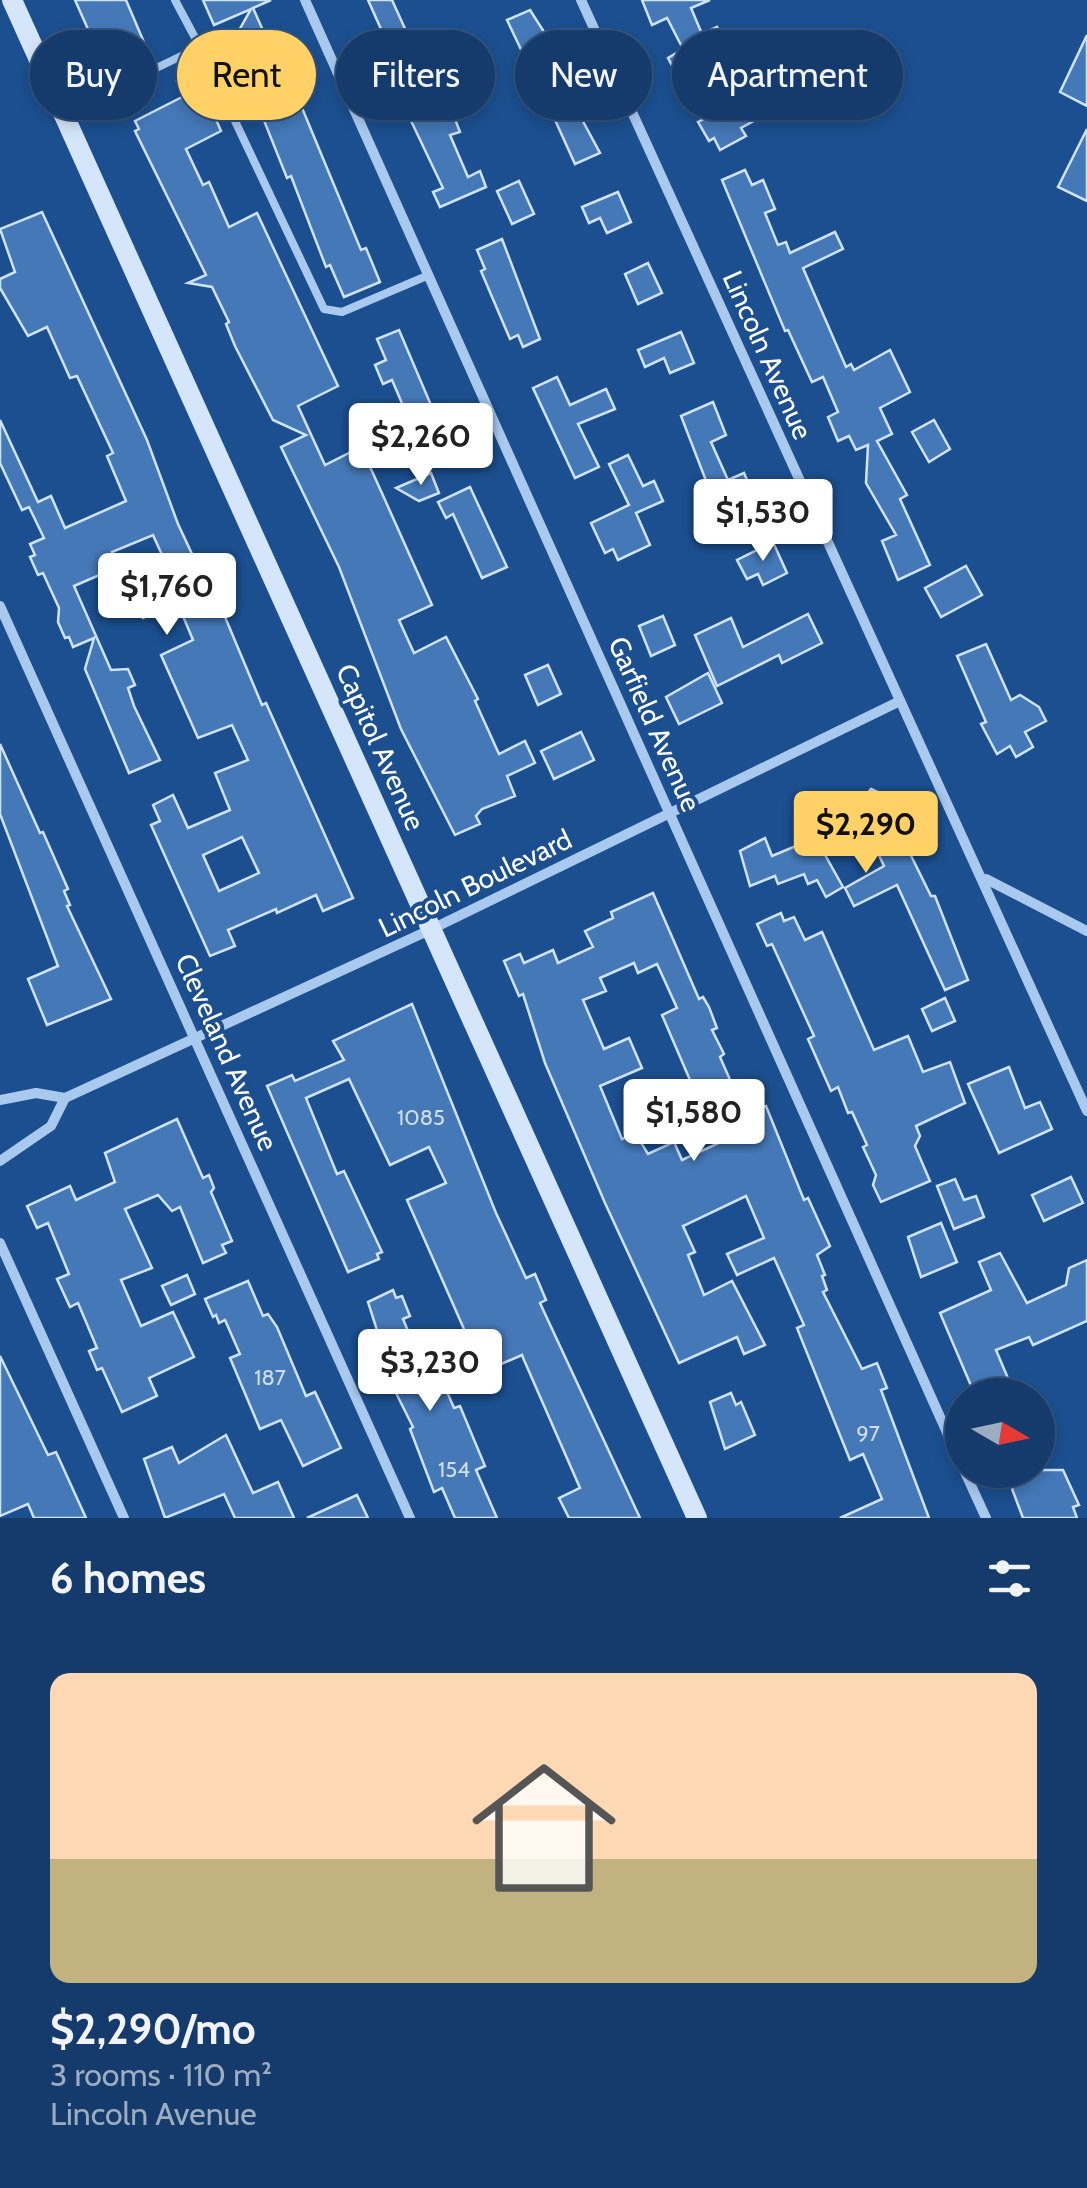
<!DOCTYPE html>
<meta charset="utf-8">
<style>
:root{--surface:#143b6b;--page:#1d4271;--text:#f1f3f6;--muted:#9dadc1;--line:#33557e;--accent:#ffd166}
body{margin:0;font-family:Cabin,sans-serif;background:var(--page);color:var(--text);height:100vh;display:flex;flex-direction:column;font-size:38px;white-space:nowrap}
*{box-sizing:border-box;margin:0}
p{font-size:32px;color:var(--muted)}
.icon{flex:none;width:55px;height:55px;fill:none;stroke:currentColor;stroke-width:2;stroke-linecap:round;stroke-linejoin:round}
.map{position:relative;height:1518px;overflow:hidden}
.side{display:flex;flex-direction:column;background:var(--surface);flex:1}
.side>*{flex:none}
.guide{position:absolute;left:30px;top:30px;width:1028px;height:90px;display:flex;gap:20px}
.needle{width:65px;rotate:99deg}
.buttons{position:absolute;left:945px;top:1378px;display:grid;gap:20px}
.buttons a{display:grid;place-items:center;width:110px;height:110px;border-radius:50%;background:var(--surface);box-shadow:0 5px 15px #0003,0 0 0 2px var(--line);font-size:50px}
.price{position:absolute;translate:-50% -85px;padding:0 22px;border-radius:10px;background:#fff;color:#222;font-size:32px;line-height:65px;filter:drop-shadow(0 2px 5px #0008)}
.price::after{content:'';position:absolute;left:50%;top:60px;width:30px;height:22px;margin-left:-15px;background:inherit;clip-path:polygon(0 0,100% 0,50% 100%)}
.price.current{background:var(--accent);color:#111}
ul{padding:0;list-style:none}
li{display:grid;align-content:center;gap:20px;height:530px;padding:0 50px}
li+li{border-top:2px solid var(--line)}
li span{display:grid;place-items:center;height:310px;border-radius:20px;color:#555}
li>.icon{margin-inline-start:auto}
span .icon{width:180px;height:180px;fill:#fffc;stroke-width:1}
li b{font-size:42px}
h2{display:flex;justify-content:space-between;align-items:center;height:120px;padding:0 50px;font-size:42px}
.pill{padding:0 35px;border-radius:45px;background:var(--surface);box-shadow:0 5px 15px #0003,0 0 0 2px var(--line);font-size:35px;line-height:90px}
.pill.current{background:var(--accent);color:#111}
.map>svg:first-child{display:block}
.building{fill:#4478b7;stroke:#cfe3fa;stroke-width:2.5;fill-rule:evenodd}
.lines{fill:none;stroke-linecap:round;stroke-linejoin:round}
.service{stroke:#a9c9ee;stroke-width:8}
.minor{stroke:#a9c9ee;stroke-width:10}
.secondary{stroke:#d6e6fa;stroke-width:20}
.labels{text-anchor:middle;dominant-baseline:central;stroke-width:8;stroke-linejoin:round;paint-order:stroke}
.number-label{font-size:22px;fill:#d0dded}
.street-label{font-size:28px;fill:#fff;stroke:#1b4f8f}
</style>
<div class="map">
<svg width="1087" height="1518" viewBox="0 0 1087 1518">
<rect width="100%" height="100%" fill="#1b4f8f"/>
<!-- building -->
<g class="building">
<path d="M 75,0 L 126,0 L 149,54 L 107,72 Z"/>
<path d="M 203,0 L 271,0 L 253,8 L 277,62 L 283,62 L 361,250 L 366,248 L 380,282 L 344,297 L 330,265 L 326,267 L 291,176 L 287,178 L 247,78 L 243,80 L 229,48 L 251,9 L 214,25 Z"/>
<path d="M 368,0 L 392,0 L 431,86 L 440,83 L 446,98 L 454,95 L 460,111 L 453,114 L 460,132 L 450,135 L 468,177 L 480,171 L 486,187 L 440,207 L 433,192 L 443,188 L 374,43 L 385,38 Z"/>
<path d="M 642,0 L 710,0 L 691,8 L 702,34 L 717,27 L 724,42 L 709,50 L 728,85 L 771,62 L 781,81 L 751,98 L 761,117 L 741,128 L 746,136 L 720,150 L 714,138 L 709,141 L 698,122 L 711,115 L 718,71 L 690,85 L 684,73 L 678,77 L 668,58 L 683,49 L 667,18 L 652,25 Z"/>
<path d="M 530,10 L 553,46 L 525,58 L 507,20 Z"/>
<path d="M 1087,35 L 1087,106 L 1060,92 Z"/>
<path d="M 196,73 L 221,131 L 186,149 L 203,185 L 209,182 L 229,227 L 257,213 L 338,386 L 298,406 L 325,465 L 361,447 L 381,491 L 432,605 L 399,620 L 414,653 L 446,637 L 478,699 L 475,701 L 499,754 L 525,741 L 535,763 L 507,776 L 515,796 L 482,809 L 476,816 L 480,824 L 455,835 L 401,729 L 339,567 L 281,447 L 306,435 L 273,420 L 235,346 L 226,324 L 229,322 L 212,287 L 188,283 L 206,275 L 135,131 L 139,129 L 135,121 L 184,96 L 177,81 Z"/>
<path d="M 572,101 L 600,153 L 575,164 L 551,111 Z"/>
<path d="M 1087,129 L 1087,201 L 1058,187 Z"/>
<path d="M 745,170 L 752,185 L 763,180 L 775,209 L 765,213 L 778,245 L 786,242 L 790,253 L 835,232 L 843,249 L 803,268 L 846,367 L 851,364 L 854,370 L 890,350 L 910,392 L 880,408 L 892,434 L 877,441 L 907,495 L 900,499 L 930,565 L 898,580 L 882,541 L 896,535 L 866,483 L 868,445 L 856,450 L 849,436 L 838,441 L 828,417 L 838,412 L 823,377 L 812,382 L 788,330 L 785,331 L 722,180 Z"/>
<path d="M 519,181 L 534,214 L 512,224 L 497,191 Z"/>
<path d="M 618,192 L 631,222 L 607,233 L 600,218 L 589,223 L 582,207 Z"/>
<path d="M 42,212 L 147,440 L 178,524 L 208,588 L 212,586 L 262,705 L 266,703 L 353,898 L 323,911 L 316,895 L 277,913 L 276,909 L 228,930 L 235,946 L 210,956 L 151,825 L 160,821 L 153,805 L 173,795 L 188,828 L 230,810 L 215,773 L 248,760 L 232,725 L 198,738 L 161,655 L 193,640 L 177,602 L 143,618 L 130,587 L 167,566 L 153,535 L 112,552 L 118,567 L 74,586 L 111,670 L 128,669 L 135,685 L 128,688 L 134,706 L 160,760 L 129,773 L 85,669 L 94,638 L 73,647 L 69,637 L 65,638 L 58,622 L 59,608 L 43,573 L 38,575 L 30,557 L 35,555 L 30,544 L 44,538 L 29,507 L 22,510 L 0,463 L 0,420 L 38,502 L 51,496 L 65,528 L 126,501 L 107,456 L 113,453 L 77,376 L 70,378 L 47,327 L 28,336 L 0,288 L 0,279 L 15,272 L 0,229 ZM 242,837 L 259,873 L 219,891 L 203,855 Z"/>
<path d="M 502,239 L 540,339 L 523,347 L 518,335 L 510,339 L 481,271 L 485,269 L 477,250 Z"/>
<path d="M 648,263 L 662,293 L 638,304 L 625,274 Z"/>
<path d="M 399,330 L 451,452 L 417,467 L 405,439 L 412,436 L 406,424 L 410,422 L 392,380 L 383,384 L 375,365 L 386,360 L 377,339 Z"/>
<path d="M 681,332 L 694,363 L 670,373 L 664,358 L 645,367 L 638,350 Z"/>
<path d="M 557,377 L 570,405 L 606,389 L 615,409 L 578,424 L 599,467 L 575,478 L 533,388 Z"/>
<path d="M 713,402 L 726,435 L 711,442 L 728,480 L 744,473 L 757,503 L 733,514 L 726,499 L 715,504 L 681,416 Z"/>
<path d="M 934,420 L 950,449 L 929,462 L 912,432 Z"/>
<path d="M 628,455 L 643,486 L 654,481 L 663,501 L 636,513 L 650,545 L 618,560 L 613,549 L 605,553 L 591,523 L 629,505 L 609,464 Z"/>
<path d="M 431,473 L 439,493 L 419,501 L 396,488 Z"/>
<path d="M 470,487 L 507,567 L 482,578 L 453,514 L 446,518 L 438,502 Z"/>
<path d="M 773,542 L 787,573 L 763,585 L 758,574 L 747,579 L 737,560 Z"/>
<path d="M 966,566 L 982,595 L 941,617 L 925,588 Z"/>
<path d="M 808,614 L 822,643 L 782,663 L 779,655 L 717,686 L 695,635 L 731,618 L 743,647 Z"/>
<path d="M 663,616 L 675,645 L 651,656 L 639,626 Z"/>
<path d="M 986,644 L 1011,700 L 1020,695 L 1039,707 L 1046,721 L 1025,732 L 1033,747 L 1016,757 L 1010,746 L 997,754 L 981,724 L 986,722 L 957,656 Z"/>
<path d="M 548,665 L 561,694 L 538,705 L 525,675 Z"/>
<path d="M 708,673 L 722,703 L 679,724 L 666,697 Z"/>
<path d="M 581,732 L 594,760 L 554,779 L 541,751 Z"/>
<path d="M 0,744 L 40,833 L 43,832 L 68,889 L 64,891 L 70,905 L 67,906 L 111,999 L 47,1025 L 28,979 L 58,966 L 0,814 Z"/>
<path d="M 871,789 L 880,793 L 931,896 L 935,896 L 968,980 L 945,990 L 897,885 L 854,906 L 845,888 L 884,866 L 868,832 L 824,853 L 843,887 L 826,897 L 817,880 L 808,884 L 804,874 L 778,884 L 775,876 L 750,886 L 740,851 L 765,838 L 772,856 L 844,826 L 836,812 L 863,799 Z"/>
<path d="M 653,893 L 699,999 L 703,997 L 709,1007 L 717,1028 L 712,1030 L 724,1054 L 720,1057 L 734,1089 L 753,1083 L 763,1107 L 766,1106 L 804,1200 L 808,1198 L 830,1246 L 817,1255 L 825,1275 L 822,1276 L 827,1290 L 823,1292 L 862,1369 L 877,1363 L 887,1388 L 881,1390 L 929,1518 L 840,1518 L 882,1499 L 863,1454 L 850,1460 L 797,1328 L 804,1325 L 774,1258 L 737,1275 L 727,1254 L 764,1238 L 746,1196 L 683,1226 L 695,1252 L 688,1255 L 704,1295 L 732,1281 L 765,1345 L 744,1354 L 737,1337 L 679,1363 L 605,1203 L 545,1063 L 523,994 L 519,996 L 504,961 L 520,954 L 524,963 L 553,950 L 558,963 L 593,947 L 585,931 L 613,918 L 611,912 ZM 634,963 L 638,973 L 657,964 L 677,1008 L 662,1015 L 693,1087 L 707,1081 L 723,1120 L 719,1143 L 682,1160 L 674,1142 L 648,1154 L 635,1133 L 622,1139 L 600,1086 L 642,1068 L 629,1038 L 604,1049 L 583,1000 L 606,991 L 600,978 Z"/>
<path d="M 781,913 L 784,921 L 794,917 L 805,940 L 822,932 L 874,1050 L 908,1036 L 923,1072 L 950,1062 L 965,1103 L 916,1126 L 920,1136 L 915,1146 L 930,1181 L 881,1202 L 873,1185 L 876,1175 L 863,1147 L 867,1145 L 852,1112 L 848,1113 L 838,1087 L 831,1091 L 808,1039 L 814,1036 L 772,944 L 767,946 L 757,924 Z"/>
<path d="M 945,998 L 955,1021 L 932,1031 L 922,1009 Z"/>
<path d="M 412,1004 L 496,1213 L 526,1278 L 535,1274 L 546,1300 L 540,1303 L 640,1518 L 569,1518 L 559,1498 L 580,1488 L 524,1360 L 522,1355 L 483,1372 L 407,1200 L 446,1183 L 429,1147 L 390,1165 L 349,1079 L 306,1098 L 337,1174 L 344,1171 L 382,1252 L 377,1254 L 379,1259 L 348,1272 L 341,1256 L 267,1086 L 292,1075 L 295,1081 L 344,1060 L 333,1041 Z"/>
<path d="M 1009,1067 L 1025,1108 L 1040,1102 L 1052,1129 L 999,1153 L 968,1084 Z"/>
<path d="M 177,1119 L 203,1178 L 209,1175 L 214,1188 L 211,1192 L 232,1241 L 222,1245 L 226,1253 L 203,1263 L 180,1207 L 172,1211 L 158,1195 L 125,1209 L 152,1268 L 121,1280 L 141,1326 L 173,1312 L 194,1357 L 149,1378 L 157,1396 L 122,1412 L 102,1368 L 97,1370 L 89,1351 L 97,1348 L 78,1303 L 70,1307 L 57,1279 L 69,1274 L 48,1223 L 37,1228 L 27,1206 L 70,1186 L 76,1200 L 115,1182 L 105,1153 Z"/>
<path d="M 1071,1177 L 1083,1203 L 1044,1221 L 1032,1195 Z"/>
<path d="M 955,1179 L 964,1200 L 976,1196 L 984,1217 L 954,1229 L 937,1186 Z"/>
<path d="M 941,1223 L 957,1262 L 921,1277 L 908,1237 Z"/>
<path d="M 1000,1253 L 1027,1303 L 1066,1285 L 1069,1268 L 1087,1260 L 1087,1321 L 1033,1345 L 1029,1337 L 996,1350 L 1013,1390 L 1001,1395 L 975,1395 L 940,1313 L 991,1290 L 979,1262 Z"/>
<path d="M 187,1275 L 195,1294 L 171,1305 L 162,1286 Z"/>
<path d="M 248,1281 L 263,1316 L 268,1314 L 277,1327 L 306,1396 L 315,1392 L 341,1448 L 303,1466 L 281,1420 L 260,1429 L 230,1358 L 240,1354 L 225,1320 L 219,1323 L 216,1315 L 213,1317 L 205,1299 Z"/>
<path d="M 393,1290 L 396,1298 L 402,1296 L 410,1316 L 403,1319 L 427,1376 L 438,1371 L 454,1408 L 460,1406 L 485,1466 L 476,1470 L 497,1518 L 455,1518 L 442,1488 L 434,1492 L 410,1429 L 413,1427 L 385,1371 L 378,1374 L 370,1355 L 383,1349 L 368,1302 Z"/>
<path d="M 0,1356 L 48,1455 L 56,1452 L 86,1518 L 34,1518 L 28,1504 L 0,1516 Z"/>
<path d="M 731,1393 L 736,1405 L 741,1402 L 755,1435 L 725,1449 L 710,1402 Z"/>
<path d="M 226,1435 L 253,1493 L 278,1482 L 294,1518 L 235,1518 L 224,1494 L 165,1518 L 144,1459 L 172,1447 L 179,1463 Z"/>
<path d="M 1005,1470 L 1063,1470 L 1079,1505 L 1073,1507 L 1077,1518 L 1023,1518 Z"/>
<path d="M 357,1495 L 368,1518 L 307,1518 Z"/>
</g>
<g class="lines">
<!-- service -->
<g class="service">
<path d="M 175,0 L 200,47"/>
<path d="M 63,113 L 200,47 L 324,309 L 342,312 L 429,275"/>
</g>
<!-- minor -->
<g class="minor">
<path d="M 305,0 L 962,1466"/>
<path d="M 581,0 L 1087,1111"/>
<path d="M 0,606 L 410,1518"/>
<path d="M 986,879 L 1087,931"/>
<path d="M 0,1100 L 36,1093 L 65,1098 L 434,928 L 900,701"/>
<path d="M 0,1161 L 51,1126 L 65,1098"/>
<path d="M 0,1243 L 124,1518"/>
<path d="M 964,1470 L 986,1518"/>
</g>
<!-- secondary -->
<path class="secondary" d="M 12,0 L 697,1518"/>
</g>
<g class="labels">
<!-- number labels -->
<g class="number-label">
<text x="421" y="1117">1085</text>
<text x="270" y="1377">187</text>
<text x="868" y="1433">97</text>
<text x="454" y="1469">154</text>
</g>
<!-- street labels -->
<g class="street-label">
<text transform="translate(768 355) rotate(66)">Lincoln Avenue</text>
<text transform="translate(655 724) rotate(66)">Garfield Avenue</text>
<text transform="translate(381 747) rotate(66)">Capitol Avenue</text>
<text transform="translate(475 883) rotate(-26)">Lincoln Boulevard</text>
<text transform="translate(227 1052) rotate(66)">Cleveland Avenue</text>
</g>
</g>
</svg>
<div class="buttons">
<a><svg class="needle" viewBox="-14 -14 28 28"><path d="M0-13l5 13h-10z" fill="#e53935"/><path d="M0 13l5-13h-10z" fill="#9dadc1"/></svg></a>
</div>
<b class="price" style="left:421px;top:488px">$2,260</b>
<b class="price" style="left:763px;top:564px">$1,530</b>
<b class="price" style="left:167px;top:638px">$1,760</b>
<b class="price current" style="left:866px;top:876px">$2,290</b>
<b class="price" style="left:694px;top:1164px">$1,580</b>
<b class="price" style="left:430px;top:1414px">$3,230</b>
<div class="guide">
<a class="pill">Buy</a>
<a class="pill current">Rent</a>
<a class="pill">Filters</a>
<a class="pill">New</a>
<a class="pill">Apartment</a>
</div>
</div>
<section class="side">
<h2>6 homes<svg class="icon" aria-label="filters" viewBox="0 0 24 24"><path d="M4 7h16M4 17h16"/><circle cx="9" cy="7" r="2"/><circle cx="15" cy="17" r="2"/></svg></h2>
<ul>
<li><span style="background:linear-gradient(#ffd9b3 60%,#c2b280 0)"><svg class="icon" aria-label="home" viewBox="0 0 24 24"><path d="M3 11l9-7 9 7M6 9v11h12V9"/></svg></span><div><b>$2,290/mo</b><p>3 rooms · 110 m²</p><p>Lincoln Avenue</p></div></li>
</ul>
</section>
